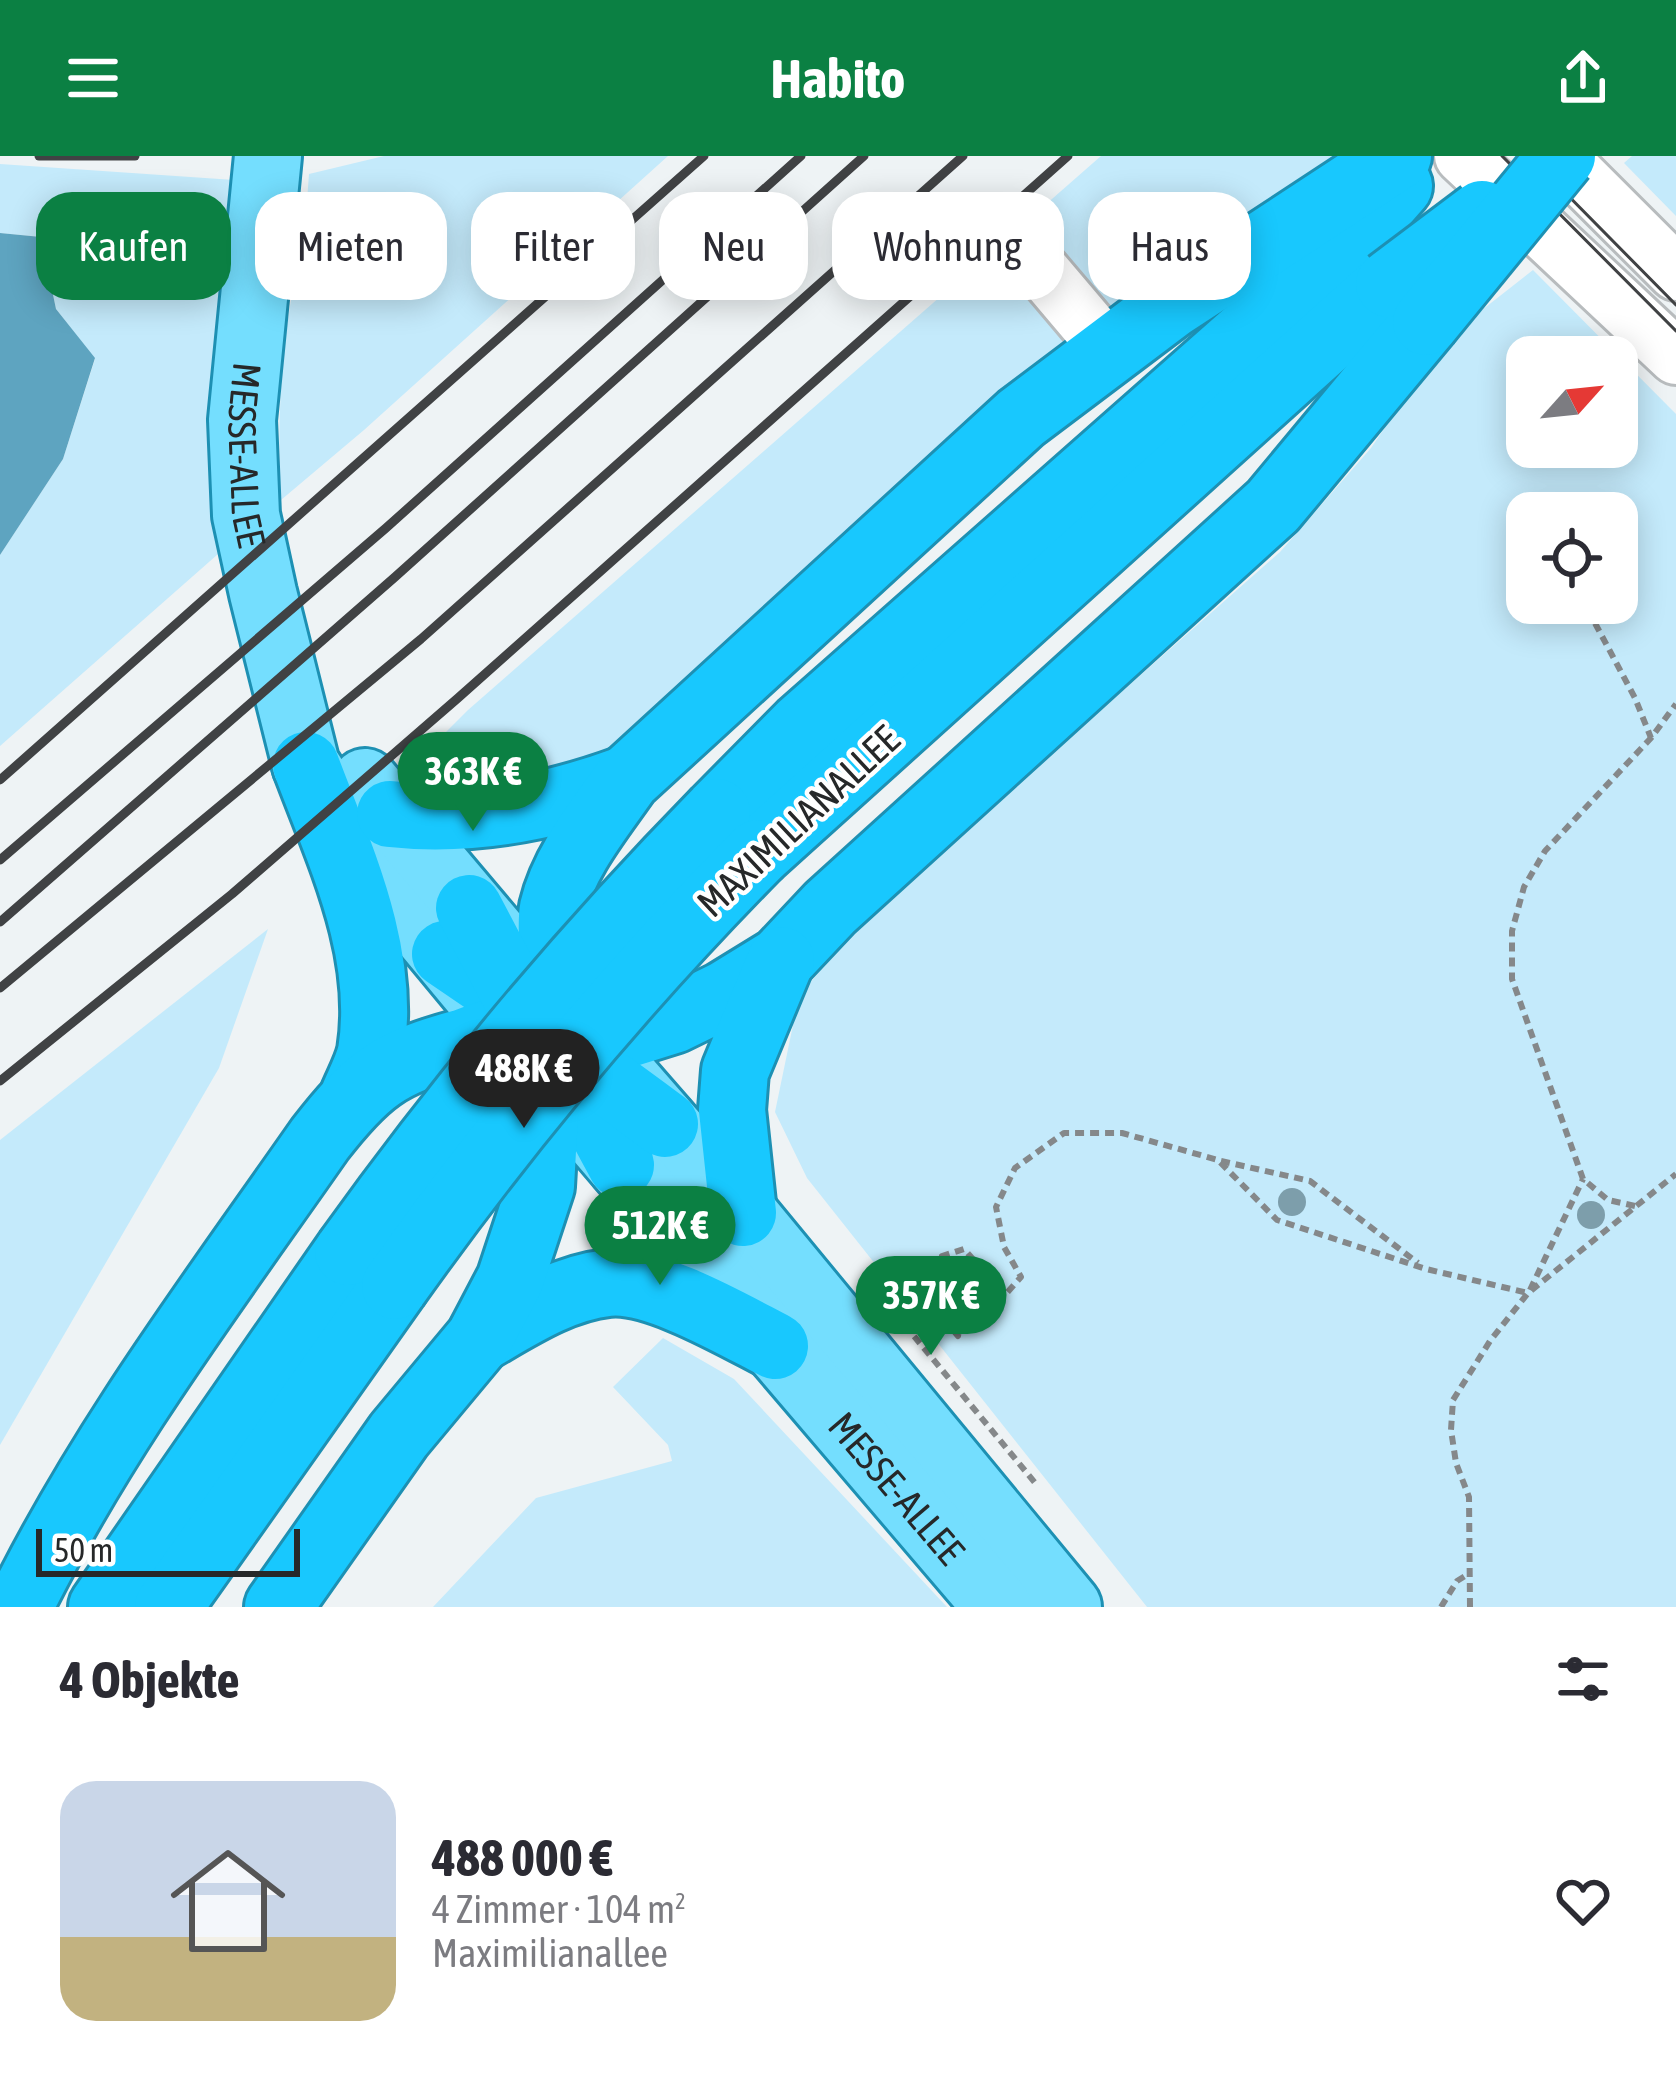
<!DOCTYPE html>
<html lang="de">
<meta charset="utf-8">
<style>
:root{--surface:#fff;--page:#f2f2f3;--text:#2b2b33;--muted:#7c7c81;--line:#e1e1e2;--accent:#0b8043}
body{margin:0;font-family:"Asap Condensed",sans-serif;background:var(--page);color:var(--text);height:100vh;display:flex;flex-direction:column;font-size:45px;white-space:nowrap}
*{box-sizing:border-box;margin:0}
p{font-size:39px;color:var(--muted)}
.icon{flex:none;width:66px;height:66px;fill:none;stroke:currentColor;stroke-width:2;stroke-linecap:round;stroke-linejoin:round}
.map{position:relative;height:1451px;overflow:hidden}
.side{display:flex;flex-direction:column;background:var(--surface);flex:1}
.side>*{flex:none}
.banner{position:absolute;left:36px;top:36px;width:1605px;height:108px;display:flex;gap:24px}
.needle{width:78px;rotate:63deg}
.buttons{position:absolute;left:1506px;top:180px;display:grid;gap:24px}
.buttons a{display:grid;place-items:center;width:132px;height:132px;border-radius:24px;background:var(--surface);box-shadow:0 6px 30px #0003;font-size:60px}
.scale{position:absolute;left:36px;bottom:30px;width:264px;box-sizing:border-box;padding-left:12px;border:6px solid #262829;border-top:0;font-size:33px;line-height:42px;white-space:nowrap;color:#262829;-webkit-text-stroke:9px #fff;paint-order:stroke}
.price{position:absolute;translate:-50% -102px;padding:0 27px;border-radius:42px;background:var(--accent);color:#fff;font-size:39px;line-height:78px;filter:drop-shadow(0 3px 6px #0008)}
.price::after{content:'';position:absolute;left:50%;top:72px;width:36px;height:27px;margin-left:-18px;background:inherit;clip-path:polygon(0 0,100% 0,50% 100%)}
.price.selected{background:#222;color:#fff}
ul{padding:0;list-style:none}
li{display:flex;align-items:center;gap:36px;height:300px;padding:0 60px}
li+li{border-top:3px solid var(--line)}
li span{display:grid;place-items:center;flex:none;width:336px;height:240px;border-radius:36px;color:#555}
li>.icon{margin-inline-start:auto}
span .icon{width:144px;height:144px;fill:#fffc;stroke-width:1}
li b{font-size:51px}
h2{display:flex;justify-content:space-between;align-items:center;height:144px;padding:0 60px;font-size:51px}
.pill{padding:0 42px;border-radius:36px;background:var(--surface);box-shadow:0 6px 30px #0003;font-size:42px;line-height:108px}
.pill.selected{background:var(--accent);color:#fff}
header{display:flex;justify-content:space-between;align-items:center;height:156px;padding:0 60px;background:var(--accent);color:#fff;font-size:54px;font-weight:700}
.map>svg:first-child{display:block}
.green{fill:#c4eafb;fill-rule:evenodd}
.water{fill:#5ea4c0}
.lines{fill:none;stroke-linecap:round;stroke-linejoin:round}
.minor-casing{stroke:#b8bcbe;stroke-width:60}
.major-casing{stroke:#1d90b3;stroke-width:72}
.highway-casing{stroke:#1d90b3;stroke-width:72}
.path{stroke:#85888a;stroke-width:6;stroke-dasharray:9 6;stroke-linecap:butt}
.minor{stroke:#fff;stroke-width:54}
.major{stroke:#74defe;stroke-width:66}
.highway{stroke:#18c8fe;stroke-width:66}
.tram{stroke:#404244;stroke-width:3}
.rail{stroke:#404244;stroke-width:9}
.highway-bridge-casing{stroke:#1d90b3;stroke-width:72;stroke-linecap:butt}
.highway-bridge{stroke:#18c8fe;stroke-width:66}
.tree{fill:#7d9eab}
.labels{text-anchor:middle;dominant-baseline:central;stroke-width:9;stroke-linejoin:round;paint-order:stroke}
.street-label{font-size:39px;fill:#262829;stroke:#fff}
</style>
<header><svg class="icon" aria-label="menu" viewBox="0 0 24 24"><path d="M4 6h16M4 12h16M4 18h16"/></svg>Habito<svg class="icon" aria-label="share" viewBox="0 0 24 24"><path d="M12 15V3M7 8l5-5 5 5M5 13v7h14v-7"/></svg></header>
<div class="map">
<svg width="1676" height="1451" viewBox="0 0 1676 1451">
<rect width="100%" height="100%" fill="#eef3f5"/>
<!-- green -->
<g class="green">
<path d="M 384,0 L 668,0 L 364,274 L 281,344 C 278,294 279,244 284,194 C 290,135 306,77 309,18 Z"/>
<path d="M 1101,0 L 1340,0 L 1018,230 L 583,617 L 485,641 L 408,614 L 468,554 Z"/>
<path d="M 1632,0 L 1676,0 L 1676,60 L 1624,7 Z"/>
<path d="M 0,8 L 249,25 L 226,391 L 0,590 L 0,399 L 63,303 L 95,203 L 56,153 L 41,81 L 0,77 Z"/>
<path d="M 1533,114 L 1676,258 L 1676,1451 L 1147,1451 L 807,1022 L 775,956 L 799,840 L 862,765 L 1280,396 L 1371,292 L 1445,183 ZM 1527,201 L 1617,201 L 1617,291 L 1527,291 ZM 1527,357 L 1617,357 L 1617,447 L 1527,447 Z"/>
<path d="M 268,773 L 219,912 L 0,1289 L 0,984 Z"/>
<path d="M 663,1182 L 734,1223 L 947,1451 L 433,1451 L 536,1342 L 672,1305 L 668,1289 L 613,1231 Z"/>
</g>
<!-- water -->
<path class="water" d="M 0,77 L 41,81 L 56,153 L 95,202 L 63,303 L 0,399 Z"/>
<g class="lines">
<defs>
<g id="minor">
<path d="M 1462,0 L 1676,201"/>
<path d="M 1559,0 L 1676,117"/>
<path d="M 1027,97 L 1110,195"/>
</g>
<g id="major">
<path id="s1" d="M 268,0 L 242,264 L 246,359 L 263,437 L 306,609 L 373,713 L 480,842"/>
<path d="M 365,626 L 507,794"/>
<path d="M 626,923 L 743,1057 L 1068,1451"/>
<path id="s2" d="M 585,967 L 998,1451"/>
</g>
<g id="highway">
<path d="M 306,609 C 340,700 387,796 371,896 C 368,910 360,925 354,939"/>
<path d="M 717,656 L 802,570 L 1348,88 L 1399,30"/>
<path d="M 390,658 C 471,667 551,651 627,623"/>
<path d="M 758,697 L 1389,128"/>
<path d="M 445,798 L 558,875 L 596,888 L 673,864 L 724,839 L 781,804 L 830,752 L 1273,350 L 1426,166"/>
<path d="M 621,1009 C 581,935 552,885 552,799 C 553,785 550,767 553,752 C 564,705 600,662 627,623 L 1021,262 L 1171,149 L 1398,0"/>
<path d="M 743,1057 L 732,954 L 735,915 L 781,804"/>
<path d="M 479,1183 C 519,1160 561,1132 608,1127 C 654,1122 734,1169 775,1190"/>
<path d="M 19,1451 C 101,1284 214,1135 320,983 C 365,925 389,906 461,887 C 474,883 492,874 506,875 C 548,876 629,942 665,968"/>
<path d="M 102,1451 L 348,1096"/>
<path d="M 168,1451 L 395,1130"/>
<path d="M 278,1451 L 399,1279 L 479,1183 L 510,1124 L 541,1030 L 547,924 L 539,885 L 469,752"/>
</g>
</defs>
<!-- minor casing -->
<use href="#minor" class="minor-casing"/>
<!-- major casing -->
<use href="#major" class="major-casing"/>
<!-- highway casing -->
<use href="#highway" class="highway-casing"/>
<!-- path -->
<g class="path">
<path d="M 1588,454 L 1635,542 L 1651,582"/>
<path d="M 1221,1005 L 1310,1025 L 1418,1107"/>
<path d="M 1635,1050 L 1608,1044 L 1583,1023 L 1512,823 L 1512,775 L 1524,731 L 1545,695 L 1651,582 L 1676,548"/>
<path d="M 876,1134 L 1036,1328"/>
<path d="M 1530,1134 L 1583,1023"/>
<path d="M 891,1151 L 917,1131 L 958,1180 L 963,1151 L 942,1100 L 964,1093 L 1005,1139 L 1021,1121 L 1004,1091 L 996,1051 L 1015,1012 L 1064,977 L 1122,977 L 1218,1004 L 1277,1064 L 1426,1113 L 1528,1137"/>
<path d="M 1441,1451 L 1457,1425 L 1470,1417"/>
<path d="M 1470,1451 L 1469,1341 L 1456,1307 L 1451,1274 L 1453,1244 L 1490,1185 L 1528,1137 L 1676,1018"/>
</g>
<!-- minor -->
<use href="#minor" class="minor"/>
<!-- major -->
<use href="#major" class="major"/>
<!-- highway -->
<use href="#highway" class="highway"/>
<!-- tram -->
<g class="tram">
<path d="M 1502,0 L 1676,175"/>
<path d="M 1529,0 L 1676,149"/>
</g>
<!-- rail -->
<g class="rail">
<path d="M 39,0 L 135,0"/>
<path d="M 0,624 L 704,0"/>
<path d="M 0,704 L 386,372 L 801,0"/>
<path d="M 0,766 L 395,421 L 864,0"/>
<path d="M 0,832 L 421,483 L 963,0"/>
<path d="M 0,925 L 232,738 L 458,542 L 1068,0"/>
</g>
<defs>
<g id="highway-bridge">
<path d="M 1389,128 L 1482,58"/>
<path d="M 1426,166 L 1562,0"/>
<path d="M 348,1096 C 461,938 581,795 717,656"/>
<path d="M 395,1130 C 505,975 625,832 758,697"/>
</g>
</defs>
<!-- highway-bridge casing -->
<use href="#highway-bridge" class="highway-bridge-casing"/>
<!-- highway-bridge -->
<use href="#highway-bridge" class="highway-bridge"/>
</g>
<!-- trees -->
<g class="tree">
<circle cx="1292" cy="1046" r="14"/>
<circle cx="1591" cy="1059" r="14"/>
</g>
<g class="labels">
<!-- street labels -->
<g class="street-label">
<text stroke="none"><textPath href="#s1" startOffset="300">MESSE-ALLEE</textPath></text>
<text transform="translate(798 665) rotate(-43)">MAXIMILIANALLEE</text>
<text stroke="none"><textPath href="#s2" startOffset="480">MESSE-ALLEE</textPath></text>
</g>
</g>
</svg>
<div class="buttons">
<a><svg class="needle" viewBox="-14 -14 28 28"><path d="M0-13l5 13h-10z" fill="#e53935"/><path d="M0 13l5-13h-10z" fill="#7c7c81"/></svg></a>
<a><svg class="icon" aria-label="locate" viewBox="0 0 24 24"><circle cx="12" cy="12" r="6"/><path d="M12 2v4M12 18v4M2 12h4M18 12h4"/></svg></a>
</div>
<div class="scale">50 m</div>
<b class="price" style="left:473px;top:678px">363K €</b>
<b class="price selected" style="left:524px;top:975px">488K €</b>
<b class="price" style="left:660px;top:1132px">512K €</b>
<b class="price" style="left:931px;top:1202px">357K €</b>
<div class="banner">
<a class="pill selected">Kaufen</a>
<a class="pill">Mieten</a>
<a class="pill">Filter</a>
<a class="pill">Neu</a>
<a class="pill">Wohnung</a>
<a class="pill">Haus</a>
</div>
</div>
<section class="side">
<h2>4 Objekte<svg class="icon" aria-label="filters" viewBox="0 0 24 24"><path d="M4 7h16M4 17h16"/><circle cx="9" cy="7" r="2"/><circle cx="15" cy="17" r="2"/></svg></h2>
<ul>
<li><span style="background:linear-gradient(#c9d6e8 65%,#c2b280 0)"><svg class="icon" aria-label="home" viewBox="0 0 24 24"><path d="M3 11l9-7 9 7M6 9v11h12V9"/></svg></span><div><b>488 000 €</b><p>4 Zimmer · 104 m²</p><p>Maximilianallee</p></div><svg class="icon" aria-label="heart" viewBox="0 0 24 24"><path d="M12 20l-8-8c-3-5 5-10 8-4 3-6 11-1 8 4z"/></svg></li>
</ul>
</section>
